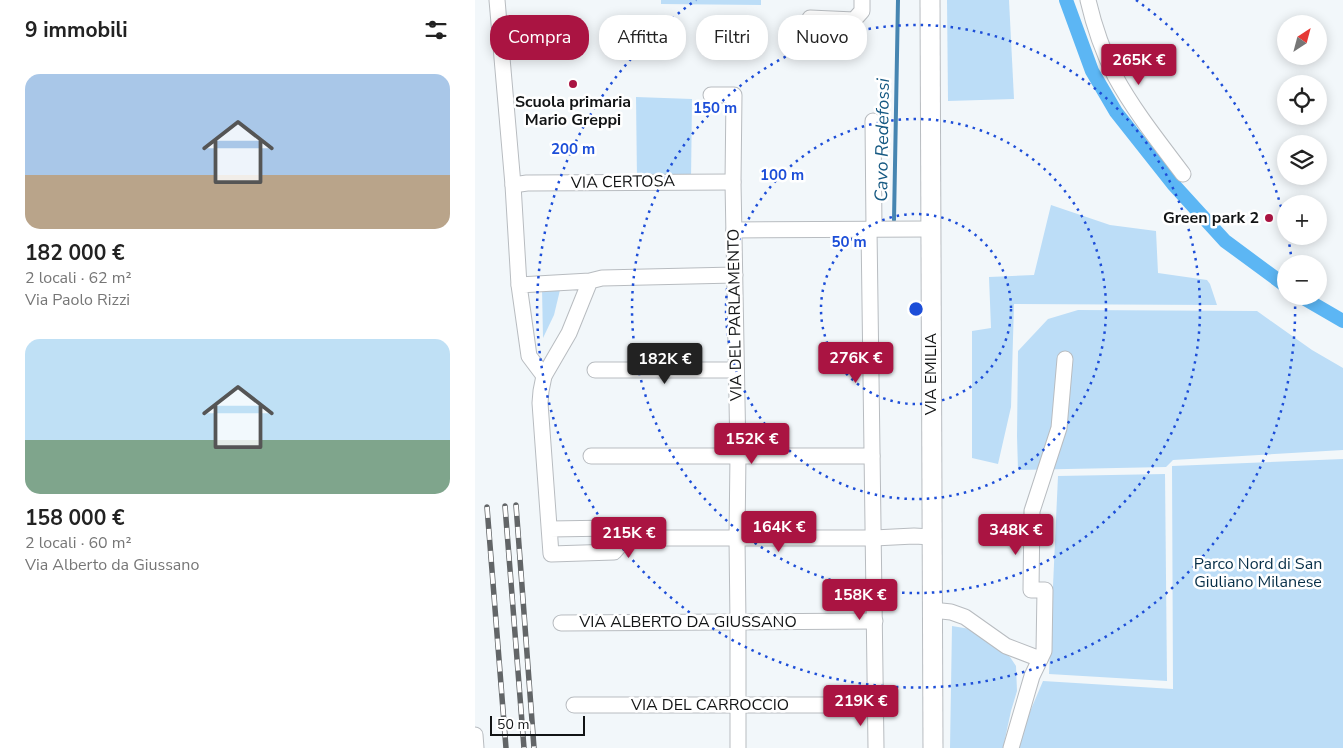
<!DOCTYPE html>
<html lang="it">
<meta charset="utf-8">
<style>
:root{--surface:#fff;--page:#f6f6f6;--text:#222;--muted:#767676;--accent:#aa1442}
body{margin:0;font-family:"Nunito Sans",sans-serif;background:var(--page);color:var(--text);height:100vh;display:flex;flex-direction:column;font-size:19px;white-space:nowrap}
*{box-sizing:border-box;margin:0}
p{font-size:16px;color:var(--muted)}
.icon{flex:none;width:28px;height:28px;fill:none;stroke:currentColor;stroke-width:2;stroke-linecap:round;stroke-linejoin:round}
.map{position:relative;flex:1;overflow:hidden}
.drawer{display:flex;flex-direction:column;background:var(--surface);width:475px}
.drawer>*{flex:none}
.guide{position:absolute;left:15px;top:15px;width:475px;height:45px;display:flex;gap:10px}
.needle{width:32px;rotate:36deg}
.tools{position:absolute;left:802px;top:15px;display:grid;gap:10px}
.tools a{display:grid;place-items:center;width:50px;height:50px;border-radius:50%;background:var(--surface);box-shadow:0 2px 12px #0003;font-size:25px}
.scale{position:absolute;left:15px;bottom:12px;width:95px;box-sizing:border-box;padding-left:5px;border:2px solid #121415;border-top:0;font-size:14px;line-height:18px;white-space:nowrap;color:#121415;-webkit-text-stroke:4px #fff;paint-order:stroke}
.price{position:absolute;translate:-50% -42px;padding:0 11px;border-radius:5px;background:var(--accent);color:#fff;font-size:16px;line-height:32px;filter:drop-shadow(0 1px 2px #0008)}
.price::after{content:'';position:absolute;left:50%;top:30px;width:15px;height:11px;margin-left:-8px;background:inherit;clip-path:polygon(0 0,100% 0,50% 100%)}
.price.active{background:#222;color:#fff}
ul{padding:0;list-style:none}
li{display:grid;align-content:center;gap:10px;height:265px;padding:0 25px}
li span{display:grid;place-items:center;height:155px;border-radius:15px;color:#555}
li>.icon{margin-inline-start:auto}
span .icon{width:90px;height:90px;fill:#fffc;stroke-width:1}
li b{font-size:21px}
h2{display:flex;justify-content:space-between;align-items:center;height:60px;padding:0 25px;font-size:21px}
.tag{padding:0 18px;border-radius:20px;background:var(--surface);box-shadow:0 2px 12px #0003;font-size:18px;line-height:45px}
.tag.active{background:var(--accent);color:#fff}
main{display:flex;flex:1;min-height:0}
.map>svg:first-child{display:block}
.green{fill:#bcddf7}
.lines{fill:none;stroke-linecap:round;stroke-linejoin:round}
.stream{stroke:#4685b1;stroke-width:4}
.canal{stroke:#5cb6f4;stroke-width:14}
.minor-casing{stroke:#b8bcc0;stroke-width:17}
.major-casing{stroke:#b8bcc0;stroke-width:21}
.minor{stroke:#fff;stroke-width:15}
.major{stroke:#fff;stroke-width:19}
.rail-casing{stroke:#626567;stroke-width:5.5}
.rail{stroke:#fff;stroke-width:4;stroke-dasharray:11;stroke-linecap:butt}
.ring{fill:none;stroke:#1d4ed8;stroke-width:2.5;stroke-dasharray:2.5 5}
.poi-dot{fill:#aa1442;stroke:#fff;stroke-width:2}
.labels{text-anchor:middle;dominant-baseline:central;stroke-width:5;stroke-linejoin:round;paint-order:stroke}
.poi-label{font-size:16px;font-weight:bold;fill:#121415;stroke:#fff}
.street-label{font-size:16px;fill:#121415;stroke:#fff}
.park-label{font-size:16px;fill:#062e47;stroke:#fff}
.water-label{font-size:18px;font-style:italic;fill:#175a83;stroke:#fff}
.centre{fill:#1d4ed8;stroke:#fff;stroke-width:2.5}
.ring-label{font-size:15px;text-anchor:middle;font-weight:bold;fill:#1d4ed8;stroke:#fff;stroke-width:5;stroke-linejoin:round;paint-order:stroke}
</style>
<main>
<section class="drawer">
<h2>9 immobili<svg class="icon" aria-label="filters" viewBox="0 0 24 24"><path d="M4 7h16M4 17h16"/><circle cx="9" cy="7" r="2"/><circle cx="15" cy="17" r="2"/></svg></h2>
<ul>
<li><span style="background:linear-gradient(#a9c7e8 65%,#b9a48a 0)"><svg class="icon" aria-label="home" viewBox="0 0 24 24"><path d="M3 11l9-7 9 7M6 9v11h12V9"/></svg></span><div><b>182 000 €</b><p>2 locali · 62 m²</p><p>Via Paolo Rizzi</p></div></li>
<li><span style="background:linear-gradient(#bfe0f5 65%,#7fa58c 0)"><svg class="icon" aria-label="home" viewBox="0 0 24 24"><path d="M3 11l9-7 9 7M6 9v11h12V9"/></svg></span><div><b>158 000 €</b><p>2 locali · 60 m²</p><p>Via Alberto da Giussano</p></div></li>
</ul>
</section>
<div class="map">
<svg width="868" height="748" viewBox="0 0 868 748">
<rect width="100%" height="100%" fill="#f2f7fa"/>
<!-- green -->
<g class="green">
<path d="M 186,0 L 286,0 L 286,5 L 186,4 Z"/>
<path d="M 472,0 L 534,0 L 539,99 L 473,101 Z"/>
<path d="M 161,97 L 217,99 L 216,180 L 162,179 Z"/>
<path d="M 576,205 L 635,225 L 681,231 L 683,273 L 732,280 L 735,284 L 742,305 L 539,304 L 536,407 L 523,464 L 497,458 L 497,331 L 516,328 L 514,277 L 559,275 Z"/>
<path d="M 67,289 L 85,290 L 79,315 L 68,338 Z"/>
<path d="M 603,310 L 782,311 L 837,350 L 868,368 L 868,450 L 698,460 L 691,467 L 543,470 L 542,436 L 543,351 L 573,319 Z"/>
<path d="M 868,459 L 868,748 L 544,748 L 548,728 L 568,681 L 698,689 L 697,466 Z"/>
<path d="M 690,474 L 692,681 L 574,674 L 583,476 Z"/>
<path d="M 477,626 L 495,629 L 535,657 L 541,666 L 542,691 L 536,711 L 528,748 L 475,748 Z"/>
</g>
<g class="lines">
<!-- stream -->
<path class="stream" d="M 419,220 L 423,0"/>
<!-- canal -->
<g class="canal">
<path d="M 591,0 L 617,71 L 641,112 L 698,184 L 750,241 L 811,286"/>
<path d="M 825,296 L 868,321"/>
</g>
<defs>
<g id="minor">
<path d="M 22,0 L 38,185 L 44,285"/>
<path d="M 613,0 C 619,26 628,52 640,76 C 659,111 684,142 708,174"/>
<path d="M 335,18 L 379,20 L 387,11 L 387,0"/>
<path d="M 236,95 L 259,95 L 258,182 L 263,455 L 262,538 L 263,623 L 263,748"/>
<path d="M 398,121 L 399,229"/>
<path d="M 38,185 L 52,183 L 258,182"/>
<path d="M 394,229 L 401,748"/>
<path d="M 259,230 L 455,229"/>
<path d="M 115,281 L 94,333 L 69,376 L 54,356 L 44,285 L 115,281 L 127,278 L 260,275"/>
<path d="M 120,370 L 261,370"/>
<path d="M 69,376 L 66,391 L 65,403 L 76,554 L 139,552 L 151,538 L 138,528 L 75,529"/>
<path d="M 116,456 L 397,456"/>
<path d="M 151,538 L 399,538 L 439,536 L 457,537"/>
<path d="M 457,610 L 476,612 L 490,617 L 531,646 L 565,659"/>
<path d="M 86,623 L 400,621"/>
<path d="M 99,705 L 401,705"/>
<path d="M 0,735 L 1,748"/>
<path d="M 536,748 L 557,676 L 569,651 L 570,590 L 556,590 L 557,511 L 584,428 L 590,359"/>
</g>
<path id="major" d="M 455,0 L 458,748"/>
</defs>
<!-- minor casing -->
<use href="#minor" class="minor-casing"/>
<!-- major casing -->
<use href="#major" class="major-casing"/>
<!-- minor -->
<use href="#minor" class="minor"/>
<!-- major -->
<use href="#major" class="major"/>
<defs>
<g id="rail">
<path d="M 41,505 L 59,748"/>
<path d="M 30,506 L 49,748"/>
<path d="M 12,507 L 31,748"/>
</g>
</defs>
<!-- rail casing -->
<use href="#rail" class="rail-casing"/>
<!-- rail -->
<use href="#rail" class="rail"/>
</g>
<!-- distance rings -->
<g class="ring">
<circle cx="441" cy="309" r="95"/>
<circle cx="441" cy="309" r="190"/>
<circle cx="441" cy="309" r="284"/>
<path d="M661 0A379 379 0 0 1 811 227M813 237A379 379 0 0 1 817 263M820 299A379 379 0 1 1 221 0"/>
</g>
<!-- markers -->
<g class="poi-dot">
<circle cx="98" cy="84" r="5"/>
<circle cx="794" cy="218" r="5"/>
</g>
<g class="labels">
<!-- poi labels -->
<g class="poi-label">
<text x="98" y="102">Scuola primaria<tspan x="98" dy="18">Mario Greppi</tspan></text>
<text x="784" y="218" text-anchor="end">Green park 2</text>
</g>
<!-- street labels -->
<g class="street-label">
<text transform="translate(148 182) rotate(-1)">VIA CERTOSA</text>
<text transform="translate(260 315) rotate(-91)">VIA DEL PARLAMENTO</text>
<text transform="translate(456 374) rotate(-90)">VIA EMILIA</text>
<text x="213" y="622">VIA ALBERTO DA GIUSSANO</text>
<text x="235" y="705">VIA DEL CARROCCIO</text>
</g>
<!-- park labels -->
<g class="park-label">
<text x="783" y="564">Parco Nord di San<tspan x="783" dy="18">Giuliano Milanese</tspan></text>
</g>
<!-- water labels -->
<g class="water-label">
<text transform="translate(407 140) rotate(-89)">Cavo Redefossi</text>
</g>
</g>
<circle cx="441" cy="309" r="8" class="centre"/>
<g class="ring-label">
<text x="240" y="113">150 m</text>
<text x="98" y="154">200 m</text>
<text x="307" y="180">100 m</text>
<text x="374" y="247">50 m</text>
</g>
</svg>
<div class="tools">
<a><svg class="needle" viewBox="-14 -14 28 28"><path d="M0-13l5 13h-10z" fill="#e53935"/><path d="M0 13l5-13h-10z" fill="#767676"/></svg></a>
<a><svg class="icon" aria-label="locate" viewBox="0 0 24 24"><circle cx="12" cy="12" r="6"/><path d="M12 2v4M12 18v4M2 12h4M18 12h4"/></svg></a>
<a><svg class="icon" aria-label="layers" viewBox="0 0 24 24"><path d="M12 4l9 5-9 5-9-5zM3 14l9 5 9-5"/></svg></a>
<a>+</a>
<a>−</a>
</div>
<div class="scale">50 m</div>
<b class="price" style="left:664px;top:86px">265K €</b>
<b class="price" style="left:381px;top:384px">276K €</b>
<b class="price active" style="left:190px;top:385px">182K €</b>
<b class="price" style="left:277px;top:465px">152K €</b>
<b class="price" style="left:304px;top:553px">164K €</b>
<b class="price" style="left:541px;top:556px">348K €</b>
<b class="price" style="left:154px;top:559px">215K €</b>
<b class="price" style="left:385px;top:621px">158K €</b>
<b class="price" style="left:386px;top:727px">219K €</b>
<div class="guide">
<a class="tag active">Compra</a>
<a class="tag">Affitta</a>
<a class="tag">Filtri</a>
<a class="tag">Nuovo</a>
</div>
</div>
</main>
